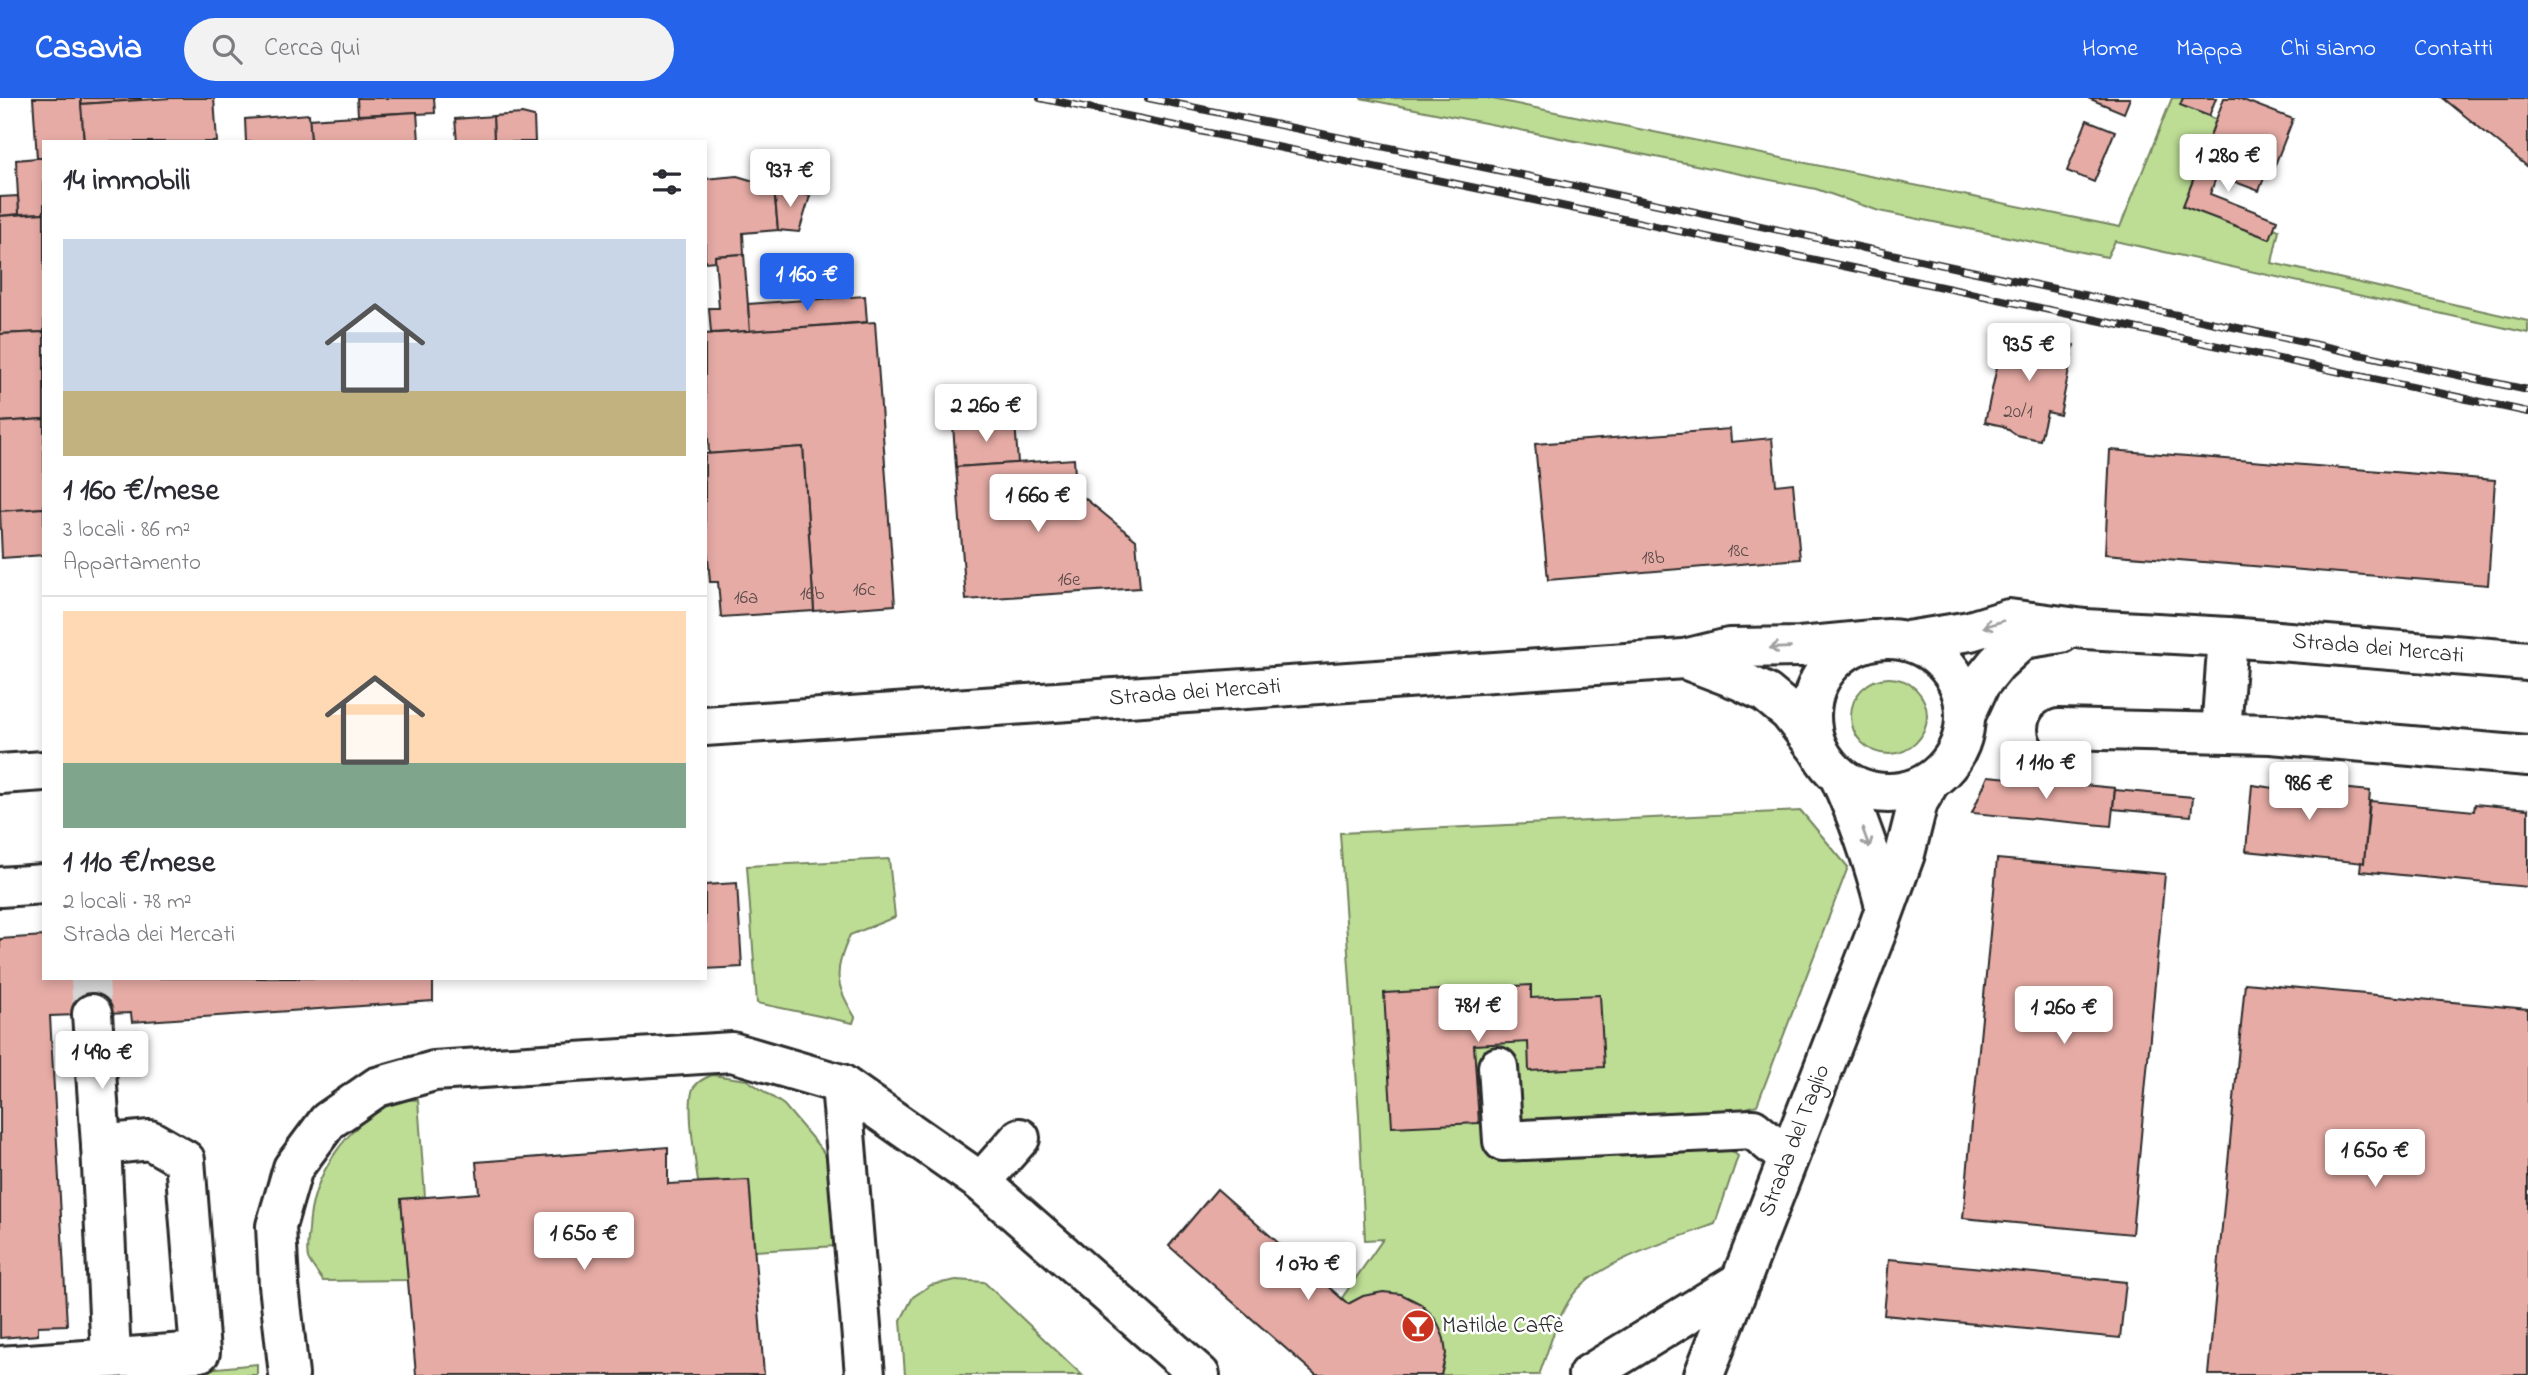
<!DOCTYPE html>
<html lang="it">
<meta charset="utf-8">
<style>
:root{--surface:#fff;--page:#f2f2f3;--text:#2b2b33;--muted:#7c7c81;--line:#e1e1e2;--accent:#2563eb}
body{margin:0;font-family:"Indie Flower",sans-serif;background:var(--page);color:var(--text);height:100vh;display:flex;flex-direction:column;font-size:26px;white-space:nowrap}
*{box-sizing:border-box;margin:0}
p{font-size:23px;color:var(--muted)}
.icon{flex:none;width:38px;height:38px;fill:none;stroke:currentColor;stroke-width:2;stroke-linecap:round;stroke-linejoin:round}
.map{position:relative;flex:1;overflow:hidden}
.panel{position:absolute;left:42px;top:42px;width:665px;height:840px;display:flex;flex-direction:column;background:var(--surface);border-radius:0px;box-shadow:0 4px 10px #0003}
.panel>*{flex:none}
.price{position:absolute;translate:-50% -60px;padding:0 16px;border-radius:7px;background:#fff;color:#222;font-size:23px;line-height:46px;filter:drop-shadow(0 2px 4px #0008)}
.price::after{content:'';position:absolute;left:50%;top:42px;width:21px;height:16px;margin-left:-10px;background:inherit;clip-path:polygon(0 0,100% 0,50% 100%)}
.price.active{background:var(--accent);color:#fff}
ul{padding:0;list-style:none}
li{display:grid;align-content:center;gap:14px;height:371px;padding:0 21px}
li+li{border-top:2px solid var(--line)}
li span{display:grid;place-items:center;height:217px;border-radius:0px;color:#555}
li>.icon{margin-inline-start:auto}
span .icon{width:126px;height:126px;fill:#fffc;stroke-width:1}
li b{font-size:30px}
h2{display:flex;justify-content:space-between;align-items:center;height:84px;padding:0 21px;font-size:30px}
header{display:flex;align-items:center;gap:42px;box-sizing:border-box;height:98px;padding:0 35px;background:var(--accent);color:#fff}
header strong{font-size:33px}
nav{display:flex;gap:38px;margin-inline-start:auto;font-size:24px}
.search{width:490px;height:63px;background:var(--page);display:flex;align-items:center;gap:18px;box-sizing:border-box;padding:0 24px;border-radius:38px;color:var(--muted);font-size:26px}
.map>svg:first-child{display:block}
.green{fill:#bddd95;stroke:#748460;stroke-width:2}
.building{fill:#e6aba5;stroke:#2b2b2b;stroke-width:2}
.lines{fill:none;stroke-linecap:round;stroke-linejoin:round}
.minor-tunnel{stroke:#d5d5d5;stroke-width:38;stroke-dasharray:38 19;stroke-linecap:butt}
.minor-casing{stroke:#2b2b2b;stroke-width:44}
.minor{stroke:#fff;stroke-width:38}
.rail-casing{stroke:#2b2b2b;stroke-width:8}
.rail{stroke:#fff;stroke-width:5;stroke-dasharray:16;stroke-linecap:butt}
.oneway{stroke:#a0a0a0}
.labels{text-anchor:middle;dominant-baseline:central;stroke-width:5;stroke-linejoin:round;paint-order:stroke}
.number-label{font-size:19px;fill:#5a4b4a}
.street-label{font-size:23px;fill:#2b2b2b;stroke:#fff}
.poi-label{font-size:23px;fill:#2b2b2b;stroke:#fff;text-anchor:start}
</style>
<header>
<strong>Casavia</strong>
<div class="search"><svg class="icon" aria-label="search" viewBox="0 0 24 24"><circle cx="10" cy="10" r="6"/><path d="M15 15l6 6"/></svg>Cerca qui</div>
<nav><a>Home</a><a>Mappa</a><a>Chi siamo</a><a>Contatti</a></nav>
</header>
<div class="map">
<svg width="2528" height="1277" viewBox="0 0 2528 1277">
<rect width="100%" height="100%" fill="#fff"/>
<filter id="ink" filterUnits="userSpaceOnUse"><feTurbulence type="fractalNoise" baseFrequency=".0143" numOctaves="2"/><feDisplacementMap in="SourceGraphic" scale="14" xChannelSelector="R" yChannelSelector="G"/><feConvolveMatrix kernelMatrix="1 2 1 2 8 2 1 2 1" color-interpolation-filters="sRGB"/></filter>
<g filter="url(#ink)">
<!-- green -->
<g class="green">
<path d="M 1360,0 L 1487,0 L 2120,129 L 2172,0 L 2183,0 L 2181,7 L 2216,21 L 2183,108 L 2269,141 L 2274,130 L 2279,132 L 2272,165 L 2528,223 L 2528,235 L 2115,143 L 2107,159 L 1879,113 L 1816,91 Z"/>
<circle cx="1889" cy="618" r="38"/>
<path d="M 1801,713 L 1848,769 L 1757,1007 L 1732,1014 L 1728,1050 L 1738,1058 L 1715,1126 C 1676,1141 1596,1164 1572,1198 C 1556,1221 1549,1251 1539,1277 L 1441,1277 C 1462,1217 1400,1175 1348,1206 L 1342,1200 L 1383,1141 L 1365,1142 L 1359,1017 L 1340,735 Z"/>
<path d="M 889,761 L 895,819 L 850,837 C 834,874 834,884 855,919 L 853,925 L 757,905 L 747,768 Z"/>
<path d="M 712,977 L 747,982 L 784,1007 L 822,1052 L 839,1083 L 836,1148 L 755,1153 L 749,1082 L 698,1084 C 696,1066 685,1003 694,989 C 698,983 705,980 712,977 Z"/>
<path d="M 395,1001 L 418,1002 L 425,1099 L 401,1101 L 408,1182 L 323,1183 C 319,1176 311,1168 308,1160 C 306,1152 308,1140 309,1132 C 311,1076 347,1028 395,1001 Z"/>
<path d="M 956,1182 L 984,1184 L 1082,1277 L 905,1277 L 901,1222 L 913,1199 L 931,1187 Z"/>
<path d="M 257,1266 L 257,1277 L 167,1277 L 167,1275 Z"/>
</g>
<!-- building -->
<g class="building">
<path d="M 33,0 L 81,0 L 84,44 L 44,44 L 44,60 L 37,60 Z"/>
<path d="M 81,0 L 141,0 L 141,2 L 81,6 Z"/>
<path d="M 170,0 L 214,0 L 217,44 L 84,44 L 81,6 Z"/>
<path d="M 357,0 L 434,0 L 435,15 L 417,16 L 417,14 L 358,17 Z"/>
<path d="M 2088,0 L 2130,0 L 2124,15 Z"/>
<path d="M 2183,0 L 2216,0 L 2209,18 L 2180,7 Z"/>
<path d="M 2224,0 L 2238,0 L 2293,21 L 2271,77 L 2205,52 Z"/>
<path d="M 2443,0 L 2528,0 L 2528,69 Z"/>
<path d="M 417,14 L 419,44 L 311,44 L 309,21 Z"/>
<path d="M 309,16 L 311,44 L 246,44 L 245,21 Z"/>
<path d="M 522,16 L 534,19 L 535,44 L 494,44 L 493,18 Z"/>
<path d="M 493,18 L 494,44 L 457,44 L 455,21 Z"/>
<path d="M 2087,22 L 2115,33 L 2094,84 L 2067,73 Z"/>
<path d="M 2205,52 L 2266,75 L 2259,93 L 2217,77 L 2210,96 L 2277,122 L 2270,141 L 2183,108 Z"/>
<path d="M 37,60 L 44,60 L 44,115 L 19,116 L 16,62 Z"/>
<path d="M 737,78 L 774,89 L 778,132 L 743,135 L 744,156 L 715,158 L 715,163 L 705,164 L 705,81 Z"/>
<path d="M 774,89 L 810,98 L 799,134 L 778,132 Z"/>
<path d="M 18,98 L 19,116 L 0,118 L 0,99 Z"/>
<path d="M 44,115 L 44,234 L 0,236 L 0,118 Z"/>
<path d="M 744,156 L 750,233 L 711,235 L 709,210 L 719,210 L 715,158 Z"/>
<path d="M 865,198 L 867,224 L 750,233 L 748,206 Z"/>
<path d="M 875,224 L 895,507 L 814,513 L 803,349 L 709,356 L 705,293 L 705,236 Z"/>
<path d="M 2005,232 L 2074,247 L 2060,317 L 2047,314 L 2040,342 L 2016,337 L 2003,328 L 1985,324 Z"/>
<path d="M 44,234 L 44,321 L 0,324 L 0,236 Z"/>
<path d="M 44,321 L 44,410 L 0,413 L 0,324 Z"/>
<path d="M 1015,323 L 1018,365 L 956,369 L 953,327 Z"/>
<path d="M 1730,331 L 1731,344 L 1772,340 L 1776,387 L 1793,385 L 1800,461 L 1548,482 L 1535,346 Z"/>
<path d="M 803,349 L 814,513 L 721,519 L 718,484 L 710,484 L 705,424 L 705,356 Z"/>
<path d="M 2110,352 L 2495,382 L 2488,487 L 2105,456 Z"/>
<path d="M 1074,361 L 1076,393 L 1136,442 L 1140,490 L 966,502 L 956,369 Z"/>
<path d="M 44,410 L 44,457 L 2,460 L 0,413 Z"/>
<path d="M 1988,678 L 2115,690 L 2111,728 L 1972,715 Z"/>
<path d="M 2274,684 L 2370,693 L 2364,765 L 2246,753 L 2252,687 L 2274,690 Z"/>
<path d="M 2115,692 L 2193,699 L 2191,718 L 2113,711 Z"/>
<path d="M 2370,703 L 2474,713 L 2475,706 L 2528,711 L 2528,789 L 2360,773 L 2361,764 L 2364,765 Z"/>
<path d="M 1997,761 L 2165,776 L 2132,1136 L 1963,1120 Z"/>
<path d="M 737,785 L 742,869 L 705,871 L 705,787 Z"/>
<path d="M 44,838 L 44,880 L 433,880 L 433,903 L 132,924 L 131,915 L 50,918 L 67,1227 L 38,1228 L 38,1237 L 0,1240 L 0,841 Z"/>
<path d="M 2245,885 L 2528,911 L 2528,1277 L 2208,1277 Z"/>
<path d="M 1531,887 L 1531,900 L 1600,897 L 1604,969 L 1529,973 L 1528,944 L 1474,947 L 1479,1025 L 1392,1029 L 1384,895 Z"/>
<path d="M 668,1049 L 668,1086 L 749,1082 L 764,1277 L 416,1277 L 401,1101 L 479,1095 L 476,1064 Z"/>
<path d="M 1217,1091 L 1348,1206 L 1363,1198 L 1383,1194 L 1401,1196 L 1421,1206 L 1438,1226 L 1444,1241 L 1446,1256 L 1441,1277 L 1316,1277 L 1169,1148 Z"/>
<path d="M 1889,1161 L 2126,1184 L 2120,1240 L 1884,1217 Z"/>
</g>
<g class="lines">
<!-- minor-tunnel -->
<path class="minor-tunnel" d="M 90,880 L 92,916"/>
<defs>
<g id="minor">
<circle cx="1888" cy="618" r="77"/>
<path d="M 1907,543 L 1970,533 L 2009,521 L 2085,531 L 2228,539 L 2528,563"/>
<path d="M 1684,561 L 1739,582 L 1766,595 L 1789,614 L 1818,651"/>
<path d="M 1966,616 L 1980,586 L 1997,565 L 2023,541 L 2061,535"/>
<path d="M 705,628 L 1684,561 L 1729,550 L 1800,549 L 1873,542"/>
<path d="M 2059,631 L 2271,636 L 2528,658"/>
<path d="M 2221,634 L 2228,539"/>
<path d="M 0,676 L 44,673"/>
<path d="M 1839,678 C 1859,721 1873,762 1885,808"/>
<path d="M 0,789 L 44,786"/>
<path d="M 1498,969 L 1503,1043 L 1753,1031 L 1788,1060"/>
<path d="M 841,986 L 865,1277"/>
<path d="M 101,1047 L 111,1259"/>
<path d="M 981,1084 L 1020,1040"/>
<path d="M 0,1268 L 200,1254 L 185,1062 L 150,1042 L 101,1047 L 92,916"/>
<path d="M 289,1277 L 279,1187 L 276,1128 L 293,1070 L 328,1023 L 377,989 L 434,973 L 732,954 L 841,986 L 981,1084 L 1200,1277"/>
<path d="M 1588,1277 L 1741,1183"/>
<path d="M 1704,1277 L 1877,833 L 1905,756 L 1918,704 L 1929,685"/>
</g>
</defs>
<!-- minor casing -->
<use href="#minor" class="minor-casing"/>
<!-- minor -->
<use href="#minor" class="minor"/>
<defs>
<g id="rail">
<path d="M 1040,0 L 1529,101 L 2528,314"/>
<path d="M 1148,0 L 1536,80 L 2528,292"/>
</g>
</defs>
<!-- rail casing -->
<use href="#rail" class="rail-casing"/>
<!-- rail -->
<use href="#rail" class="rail"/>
</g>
<!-- one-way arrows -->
<defs><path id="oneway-shaft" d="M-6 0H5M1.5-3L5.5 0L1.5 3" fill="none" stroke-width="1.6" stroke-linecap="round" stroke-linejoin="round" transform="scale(1.75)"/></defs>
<g class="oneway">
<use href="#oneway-shaft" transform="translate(1993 526) rotate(163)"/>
<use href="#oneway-shaft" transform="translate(1780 550) rotate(178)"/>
<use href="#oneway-shaft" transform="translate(1866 740) rotate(70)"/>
</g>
</g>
<!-- icons -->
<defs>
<symbol id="bar-disc" viewBox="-11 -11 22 22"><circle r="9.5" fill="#c8321e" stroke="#fff"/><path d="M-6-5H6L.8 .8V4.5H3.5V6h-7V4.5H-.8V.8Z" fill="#fff"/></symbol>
</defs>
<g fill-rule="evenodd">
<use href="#bar-disc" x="1399" y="1209" width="38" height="38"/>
</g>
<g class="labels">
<!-- number labels -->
<g class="number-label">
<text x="2018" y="314">20/1</text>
<text x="1738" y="453">18c</text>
<text x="1653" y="460">18b</text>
<text x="1069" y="482">16e</text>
<text x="864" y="492">16c</text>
<text x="812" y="496">16b</text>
<text x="746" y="500">16a</text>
</g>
<!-- street labels -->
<g class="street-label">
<text transform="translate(2378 551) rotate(5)">Strada dei Mercati</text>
<text transform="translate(1195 595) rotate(-4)">Strada dei Mercati</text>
<text transform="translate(1795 1043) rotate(-69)">Strada del Taglio</text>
</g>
<!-- poi labels -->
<g class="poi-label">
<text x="1442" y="1228">Matilde Caffè</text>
</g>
</g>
</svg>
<b class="price" style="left:2228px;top:96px">1 280 €</b>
<b class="price" style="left:790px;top:111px">937 €</b>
<b class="price active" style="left:807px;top:215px">1 160 €</b>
<b class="price" style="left:2029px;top:285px">935 €</b>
<b class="price" style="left:986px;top:346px">2 260 €</b>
<b class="price" style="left:1038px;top:436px">1 660 €</b>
<b class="price" style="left:2046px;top:703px">1 110 €</b>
<b class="price" style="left:2309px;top:724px">986 €</b>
<b class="price" style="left:1478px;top:946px">781 €</b>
<b class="price" style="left:2064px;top:948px">1 260 €</b>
<b class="price" style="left:102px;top:993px">1 490 €</b>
<b class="price" style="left:2375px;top:1091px">1 650 €</b>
<b class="price" style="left:584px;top:1174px">1 650 €</b>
<b class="price" style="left:1308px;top:1204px">1 070 €</b>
<section class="panel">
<h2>14 immobili<svg class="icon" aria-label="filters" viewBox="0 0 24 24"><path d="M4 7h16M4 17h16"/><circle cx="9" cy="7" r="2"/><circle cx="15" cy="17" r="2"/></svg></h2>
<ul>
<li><span style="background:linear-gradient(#c9d6e8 70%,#c2b280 0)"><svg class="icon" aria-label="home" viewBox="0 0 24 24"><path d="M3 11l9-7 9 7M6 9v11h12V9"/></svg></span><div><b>1 160 €/mese</b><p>3 locali · 86 m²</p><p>Appartamento</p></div></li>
<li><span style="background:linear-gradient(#ffd9b3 70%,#7fa58c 0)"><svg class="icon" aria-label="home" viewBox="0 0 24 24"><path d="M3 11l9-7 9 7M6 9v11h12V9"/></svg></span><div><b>1 110 €/mese</b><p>2 locali · 78 m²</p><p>Strada dei Mercati</p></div></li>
</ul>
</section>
</div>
